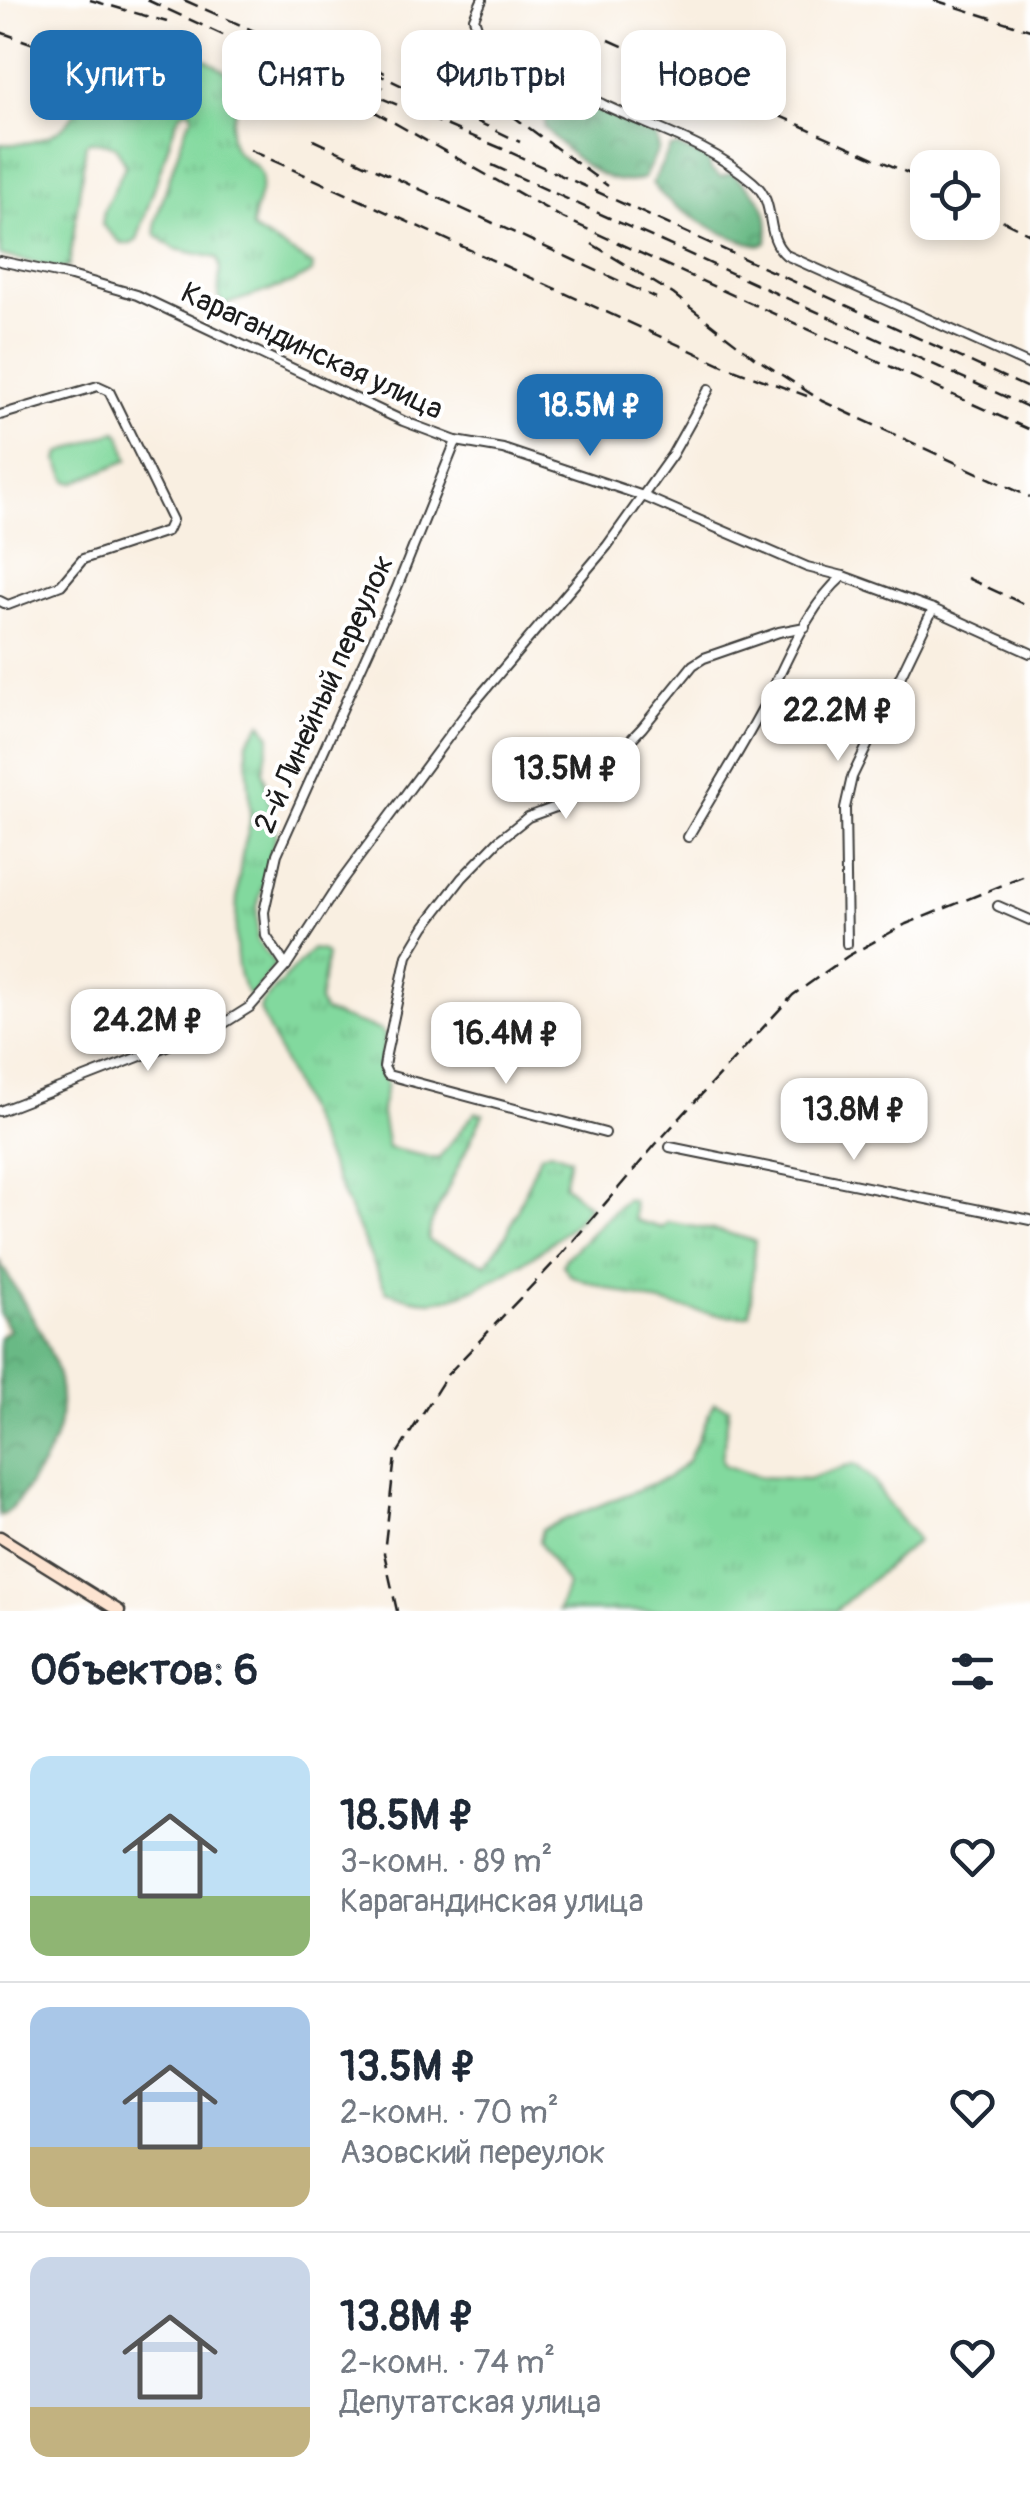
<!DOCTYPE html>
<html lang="ru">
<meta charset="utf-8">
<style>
:root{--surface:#fff;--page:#f6f6f7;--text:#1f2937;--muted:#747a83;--line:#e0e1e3;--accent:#1f6fb2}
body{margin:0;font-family:Pangolin,sans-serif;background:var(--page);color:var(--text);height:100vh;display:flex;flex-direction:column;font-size:38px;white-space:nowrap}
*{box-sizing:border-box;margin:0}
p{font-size:32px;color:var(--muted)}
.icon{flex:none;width:55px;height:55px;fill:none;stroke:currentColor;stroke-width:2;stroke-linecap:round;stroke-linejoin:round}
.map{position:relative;height:1611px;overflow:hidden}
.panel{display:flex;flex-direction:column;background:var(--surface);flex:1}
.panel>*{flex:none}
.banner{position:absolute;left:30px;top:30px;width:970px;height:90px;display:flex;gap:20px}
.buttons{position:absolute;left:910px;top:150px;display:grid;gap:20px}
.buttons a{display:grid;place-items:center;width:90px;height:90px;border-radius:20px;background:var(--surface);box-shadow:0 5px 15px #0003;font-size:50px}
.price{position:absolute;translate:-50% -85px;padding:0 22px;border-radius:20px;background:#fff;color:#222;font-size:32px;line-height:65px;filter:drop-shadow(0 2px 5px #0008)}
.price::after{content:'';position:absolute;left:50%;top:60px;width:30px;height:22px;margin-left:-15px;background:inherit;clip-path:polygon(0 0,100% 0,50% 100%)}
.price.active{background:var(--accent);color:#fff}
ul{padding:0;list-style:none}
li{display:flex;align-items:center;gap:30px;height:250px;padding:0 30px}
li+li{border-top:2px solid var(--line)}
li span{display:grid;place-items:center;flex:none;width:280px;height:200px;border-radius:20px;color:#555}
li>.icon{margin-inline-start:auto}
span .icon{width:120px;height:120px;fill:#fffc;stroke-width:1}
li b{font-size:42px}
h2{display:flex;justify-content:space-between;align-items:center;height:120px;padding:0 30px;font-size:42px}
.pill{padding:0 35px;border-radius:20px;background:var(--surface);box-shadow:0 5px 15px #0003;font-size:35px;line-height:90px}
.pill.active{background:var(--accent);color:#fff}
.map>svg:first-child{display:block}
.grass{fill:url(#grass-tufts);stroke:#4f7a5d;stroke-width:2.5}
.forest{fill:url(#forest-crowns);stroke:#426a50;stroke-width:2.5}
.pitch{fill:#82d99e;stroke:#4f7a5d;stroke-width:2.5}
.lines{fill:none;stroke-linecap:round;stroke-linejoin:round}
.minor-casing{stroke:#3d3c3a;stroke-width:12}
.secondary-casing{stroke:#3d3c3a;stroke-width:15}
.minor{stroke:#fff;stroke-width:8}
.secondary{stroke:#fde4d1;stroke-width:10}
.rail{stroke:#1c1c1c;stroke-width:2.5;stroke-dasharray:15 8;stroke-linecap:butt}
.labels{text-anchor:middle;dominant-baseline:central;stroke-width:8;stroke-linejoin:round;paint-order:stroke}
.street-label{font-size:30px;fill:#1c1c1c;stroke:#fff}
</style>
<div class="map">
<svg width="1030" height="1611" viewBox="0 0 1030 1611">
<defs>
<pattern id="grass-tufts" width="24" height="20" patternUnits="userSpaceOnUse" patternTransform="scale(2.5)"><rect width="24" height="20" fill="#82d99e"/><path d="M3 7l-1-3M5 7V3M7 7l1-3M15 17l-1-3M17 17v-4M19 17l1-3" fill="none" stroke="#70ba88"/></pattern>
<pattern id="forest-crowns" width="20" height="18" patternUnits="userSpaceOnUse" patternTransform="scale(2.5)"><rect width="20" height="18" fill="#69b985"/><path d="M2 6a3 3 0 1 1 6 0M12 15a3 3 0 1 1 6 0" fill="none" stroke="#5a9e72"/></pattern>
</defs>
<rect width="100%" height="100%" fill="#fff"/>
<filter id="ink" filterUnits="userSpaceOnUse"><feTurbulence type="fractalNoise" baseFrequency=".01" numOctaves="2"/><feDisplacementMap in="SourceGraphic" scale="20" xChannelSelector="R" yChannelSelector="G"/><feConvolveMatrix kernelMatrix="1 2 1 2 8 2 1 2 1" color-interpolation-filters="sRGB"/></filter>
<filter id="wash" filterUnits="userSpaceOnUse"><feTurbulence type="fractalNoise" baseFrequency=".0048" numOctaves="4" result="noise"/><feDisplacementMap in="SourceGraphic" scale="40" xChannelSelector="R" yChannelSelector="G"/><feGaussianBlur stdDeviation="2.25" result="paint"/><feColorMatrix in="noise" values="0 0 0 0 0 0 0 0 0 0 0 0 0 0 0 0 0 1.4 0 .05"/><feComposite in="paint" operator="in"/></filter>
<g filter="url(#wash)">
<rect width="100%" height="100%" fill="#f9efe1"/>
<!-- grass -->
<g class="grass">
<path d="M 102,32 C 146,31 206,52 238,82 C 243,102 228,118 231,138 C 234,161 255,158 261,174 C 265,186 252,213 252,229 L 313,265 L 312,272 L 292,283 L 224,305 L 218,297 L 220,267 L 217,258 L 175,249 L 156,235 L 155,223 L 186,127 L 193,116 L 189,109 L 181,113 L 176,122 L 137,240 L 131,244 L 122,244 L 102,225 L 104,210 L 125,166 L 116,146 L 91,141 L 86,144 L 69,266 L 61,269 L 0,255 L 0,144 C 29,146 68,137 78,104 C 86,74 74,55 102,32 Z"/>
<path d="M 262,723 L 270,736 L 263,770 L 276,835 L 257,907 L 257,941 L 275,964 L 251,997 C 227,978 237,880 243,850 C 245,840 250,830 250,820 C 251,793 246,767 247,741 Z"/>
<path d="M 312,949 L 323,951 L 327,955 L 319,1002 L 325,1012 L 380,1030 L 385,1036 L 380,1073 L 387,1084 L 381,1109 L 388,1148 L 438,1159 L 475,1112 L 483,1114 L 431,1224 L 428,1239 L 432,1243 L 486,1264 L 507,1234 L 540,1155 L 550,1151 L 570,1158 L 564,1185 L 589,1206 C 566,1241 474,1299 432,1301 C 418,1301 399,1296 386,1291 L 260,1010 L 262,1003 Z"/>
<path d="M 626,1199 L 633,1201 L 635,1220 L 662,1228 L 668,1222 L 724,1232 L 755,1241 L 750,1314 C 725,1324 598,1288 570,1275 L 563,1265 L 566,1258 Z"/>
<path d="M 714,1403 L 729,1408 L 722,1459 L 724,1465 L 759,1477 L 808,1479 L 854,1464 C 881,1482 879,1495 897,1515 C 904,1525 913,1530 917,1541 L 835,1611 L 558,1611 L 567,1585 L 539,1542 L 542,1529 L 669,1477 L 688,1461 Z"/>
</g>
<!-- forest -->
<g class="forest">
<path d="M 562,92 L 656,136 L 659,148 L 644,178 C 608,194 567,152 544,127 C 545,114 550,99 562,92 Z"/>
<path d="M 677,146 L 708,159 L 711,170 L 721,177 L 732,173 C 758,195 772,205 767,242 L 762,245 C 732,242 669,209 652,183 L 670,148 Z"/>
<path d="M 0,1262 C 41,1335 94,1392 35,1476 C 25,1491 16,1508 0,1517 L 0,1337 L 9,1330 L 0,1314 Z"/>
</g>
<!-- pitch -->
<path class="pitch" d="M 116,431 L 121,436 L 128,460 L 74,483 L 67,481 L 58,461 L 60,453 Z"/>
</g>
<g filter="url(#ink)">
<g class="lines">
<defs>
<g id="minor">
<path d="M 482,0 L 474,18 L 478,30 L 493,44 C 529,64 564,87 602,104 C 654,129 708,143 753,182 C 778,203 763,235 786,255 L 1030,365"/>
<path d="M 0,261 L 71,276 L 137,295 L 403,421 L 456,441 L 503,449 L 643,496 L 807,567 L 843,576 L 933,609 L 1030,653"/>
<path d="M 0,415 L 98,386 L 109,391 L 172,520 L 167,531 L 83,559 L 61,585 L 8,605 L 0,601"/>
<path d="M 688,837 C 714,792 742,748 766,702 C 788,660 807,607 843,576"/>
<path d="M 998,906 L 1030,920"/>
<path d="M 847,944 L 845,808 L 852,777 L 933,609"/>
<path d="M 286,966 L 266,936 L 264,912 L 277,854 L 396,590 L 456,441"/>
<path d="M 0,1111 L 223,1024 L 250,1007 L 286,966 L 339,884 L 469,709 L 607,546 L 672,455 L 709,389"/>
<path d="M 605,1133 L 388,1075 L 384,1067 L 386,1054 L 407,956 L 425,926 L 462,878 L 499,840 L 528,817 L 564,804 L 597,782 L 601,771 L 642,728 L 693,665 L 704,658 L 779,632 L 805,627"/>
<path d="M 670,1147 L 1030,1220"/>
</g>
<path id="secondary" d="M 0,1537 L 119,1611"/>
</defs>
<!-- minor casing -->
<use href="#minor" class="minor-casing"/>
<!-- secondary casing -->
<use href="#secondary" class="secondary-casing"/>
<!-- minor -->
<use href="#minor" class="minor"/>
<!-- secondary -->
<use href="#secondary" class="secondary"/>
<!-- rail -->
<g class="rail">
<path d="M 90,0 L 167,22"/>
<path d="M 147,0 L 306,73 L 563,218 L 1030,430"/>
<path d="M 184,0 L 383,88"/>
<path d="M 934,0 L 1030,30"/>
<path d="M 0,32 L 45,48"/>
<path d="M 609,40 L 928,182"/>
<path d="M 330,46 L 387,74"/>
<path d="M 371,71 L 520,142"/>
<path d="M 362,90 L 503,149 L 1030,389"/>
<path d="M 470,91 L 510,114 L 608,186"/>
<path d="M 313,140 L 656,298"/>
<path d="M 250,150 L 725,366 L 807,396"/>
<path d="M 492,165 L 1030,408"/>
<path d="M 982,210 L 1030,234"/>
<path d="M 592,244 L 673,294 L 754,357 L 822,401 L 1030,497"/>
<path d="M 967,578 L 1030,607"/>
<path d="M 397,1611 L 384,1553 L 395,1457 L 447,1375 L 562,1254 L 656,1144 L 793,995 L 848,956 L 906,924 L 1030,874"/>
</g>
</g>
</g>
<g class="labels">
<!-- street labels -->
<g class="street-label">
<text transform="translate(312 351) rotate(25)">Карагандинская улица</text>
<text transform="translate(324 694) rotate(-66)">2-й Линейный переулок</text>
</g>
</g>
</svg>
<div class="buttons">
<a><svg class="icon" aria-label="locate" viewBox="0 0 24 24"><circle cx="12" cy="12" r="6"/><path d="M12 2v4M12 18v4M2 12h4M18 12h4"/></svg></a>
</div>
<b class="price active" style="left:590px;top:459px">18.5M ₽</b>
<b class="price" style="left:838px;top:764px">22.2M ₽</b>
<b class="price" style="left:566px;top:822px">13.5M ₽</b>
<b class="price" style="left:148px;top:1074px">24.2M ₽</b>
<b class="price" style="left:506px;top:1087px">16.4M ₽</b>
<b class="price" style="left:854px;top:1163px">13.8M ₽</b>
<div class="banner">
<a class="pill active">Купить</a>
<a class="pill">Снять</a>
<a class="pill">Фильтры</a>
<a class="pill">Новое</a>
</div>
</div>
<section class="panel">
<h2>Объектов: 6<svg class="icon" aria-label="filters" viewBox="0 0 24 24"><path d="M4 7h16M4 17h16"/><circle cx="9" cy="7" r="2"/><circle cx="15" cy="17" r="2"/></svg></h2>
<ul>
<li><span style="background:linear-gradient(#bfe0f5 70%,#8fb573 0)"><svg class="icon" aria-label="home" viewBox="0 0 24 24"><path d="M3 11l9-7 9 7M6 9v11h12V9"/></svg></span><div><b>18.5M ₽</b><p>3-комн. · 89 m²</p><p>Карагандинская улица</p></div><svg class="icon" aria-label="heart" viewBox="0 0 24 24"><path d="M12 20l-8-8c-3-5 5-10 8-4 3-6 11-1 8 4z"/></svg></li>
<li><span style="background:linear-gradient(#a9c7e8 70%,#c2b280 0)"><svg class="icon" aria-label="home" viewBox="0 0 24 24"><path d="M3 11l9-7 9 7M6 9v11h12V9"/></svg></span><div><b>13.5M ₽</b><p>2-комн. · 70 m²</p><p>Азовский переулок</p></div><svg class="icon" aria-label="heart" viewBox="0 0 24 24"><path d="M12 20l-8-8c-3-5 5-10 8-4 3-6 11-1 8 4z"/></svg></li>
<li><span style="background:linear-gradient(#c9d6e8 75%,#c2b280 0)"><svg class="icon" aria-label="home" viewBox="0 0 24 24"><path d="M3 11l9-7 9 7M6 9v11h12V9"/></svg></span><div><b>13.8M ₽</b><p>2-комн. · 74 m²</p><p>Депутатская улица</p></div><svg class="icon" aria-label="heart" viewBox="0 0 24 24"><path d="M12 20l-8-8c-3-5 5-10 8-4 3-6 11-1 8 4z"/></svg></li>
</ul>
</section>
